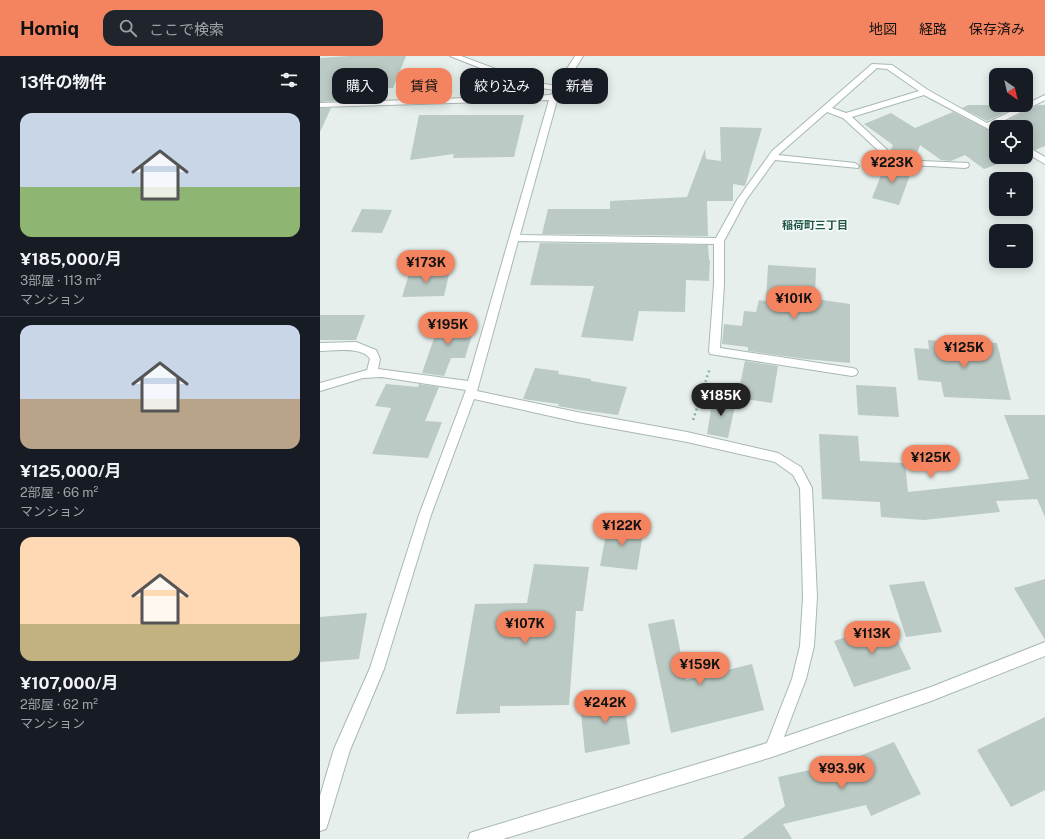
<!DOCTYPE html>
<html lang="ja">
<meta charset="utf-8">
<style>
:root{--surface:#171b24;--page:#20242c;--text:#f1f3f6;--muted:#9ea1a6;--line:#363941;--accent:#f4845f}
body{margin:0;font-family:"Public Sans","Noto Sans JP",sans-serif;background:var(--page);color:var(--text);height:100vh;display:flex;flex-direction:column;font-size:15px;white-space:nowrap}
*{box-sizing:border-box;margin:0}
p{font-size:13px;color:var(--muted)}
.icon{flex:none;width:22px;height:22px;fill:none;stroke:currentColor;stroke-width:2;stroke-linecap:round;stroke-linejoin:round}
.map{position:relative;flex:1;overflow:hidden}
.drawer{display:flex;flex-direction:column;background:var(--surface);width:320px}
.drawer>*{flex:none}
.hud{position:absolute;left:12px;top:12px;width:380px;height:36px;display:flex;gap:8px}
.needle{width:26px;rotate:146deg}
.tools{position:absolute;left:669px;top:12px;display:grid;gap:8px}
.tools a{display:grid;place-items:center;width:44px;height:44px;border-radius:8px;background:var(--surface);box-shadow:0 2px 10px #0003;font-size:20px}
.price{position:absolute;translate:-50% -34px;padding:0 9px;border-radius:14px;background:var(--accent);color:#111;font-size:13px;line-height:26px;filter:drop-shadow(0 1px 2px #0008)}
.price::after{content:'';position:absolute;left:50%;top:24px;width:12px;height:9px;margin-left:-6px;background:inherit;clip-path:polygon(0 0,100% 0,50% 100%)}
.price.selected{background:#222;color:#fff}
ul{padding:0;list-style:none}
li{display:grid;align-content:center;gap:8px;height:212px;padding:0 20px}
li+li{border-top:1px solid var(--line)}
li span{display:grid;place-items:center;height:124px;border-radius:12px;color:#555}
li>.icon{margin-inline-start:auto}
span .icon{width:72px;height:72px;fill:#fffc;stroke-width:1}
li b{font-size:17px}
h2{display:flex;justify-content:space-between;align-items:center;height:48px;padding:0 20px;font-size:17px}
.tag{padding:0 14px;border-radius:12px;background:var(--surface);box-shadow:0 2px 10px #0003;font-size:14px;line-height:36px}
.tag.selected{background:var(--accent);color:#111}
header{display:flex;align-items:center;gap:24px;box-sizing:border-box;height:56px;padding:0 20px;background:var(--accent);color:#111}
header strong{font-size:19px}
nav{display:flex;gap:22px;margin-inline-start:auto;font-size:14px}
.search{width:280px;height:36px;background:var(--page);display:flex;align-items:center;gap:10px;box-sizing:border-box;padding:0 14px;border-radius:12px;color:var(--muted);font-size:15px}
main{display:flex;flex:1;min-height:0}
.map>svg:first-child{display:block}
.building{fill:#bbcac4}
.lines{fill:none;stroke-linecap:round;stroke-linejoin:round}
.minor-casing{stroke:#a8b8b2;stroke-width:2}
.path{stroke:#86b3a5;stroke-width:2.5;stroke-dasharray:2 3;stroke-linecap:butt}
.minor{fill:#fff;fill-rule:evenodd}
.labels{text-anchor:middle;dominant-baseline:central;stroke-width:3;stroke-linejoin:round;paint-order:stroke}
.far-neighbourhood-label{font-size:11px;font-weight:bold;fill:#1f5548;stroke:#f7fbf9}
</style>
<header>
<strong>Homiq</strong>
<div class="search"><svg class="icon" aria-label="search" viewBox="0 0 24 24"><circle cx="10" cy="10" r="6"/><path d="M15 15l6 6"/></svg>ここで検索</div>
<nav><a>地図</a><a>経路</a><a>保存済み</a></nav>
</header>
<main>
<section class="drawer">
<h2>13件の物件<svg class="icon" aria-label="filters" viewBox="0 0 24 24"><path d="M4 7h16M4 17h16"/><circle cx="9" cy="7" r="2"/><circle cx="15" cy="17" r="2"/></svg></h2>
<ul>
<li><span style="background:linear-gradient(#c9d6e8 60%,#8fb573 0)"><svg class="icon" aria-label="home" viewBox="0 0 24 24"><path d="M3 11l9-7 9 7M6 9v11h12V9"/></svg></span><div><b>¥185,000/月</b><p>3部屋 · 113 m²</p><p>マンション</p></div></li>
<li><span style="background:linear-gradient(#c9d6e8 60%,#b9a48a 0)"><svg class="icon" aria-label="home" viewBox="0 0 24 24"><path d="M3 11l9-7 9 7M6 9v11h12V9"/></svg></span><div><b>¥125,000/月</b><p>2部屋 · 66 m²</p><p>マンション</p></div></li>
<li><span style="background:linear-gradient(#ffd9b3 70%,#c2b280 0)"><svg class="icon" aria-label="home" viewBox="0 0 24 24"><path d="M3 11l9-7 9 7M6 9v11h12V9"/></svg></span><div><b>¥107,000/月</b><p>2部屋 · 62 m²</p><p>マンション</p></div></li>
</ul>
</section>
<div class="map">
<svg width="725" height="783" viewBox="0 0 725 783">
<rect width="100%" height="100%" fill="#e6efeb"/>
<!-- building -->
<g class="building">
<path d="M 29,0 L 86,0 L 73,32 L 20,32 L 14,45 L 0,46 L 0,2 Z"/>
<path d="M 648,49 L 701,49 L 667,65 L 642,52 Z"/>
<path d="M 718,49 L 725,49 L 725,90 L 715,94 L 706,89 L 706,71 L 676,70 Z"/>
<path d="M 0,52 L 11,52 L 0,76 Z"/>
<path d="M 633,56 L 676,78 L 676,101 L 697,101 L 664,113 L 645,99 L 631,105 L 621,104 L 600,89 L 595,103 L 579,103 L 570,95 L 573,89 L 544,68 L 571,57 L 595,72 Z"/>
<path d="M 99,59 L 204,59 L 194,101 L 133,102 L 134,98 L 90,104 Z"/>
<path d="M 400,71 L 442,72 L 425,130 L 413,128 L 413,145 L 387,145 L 388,180 L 222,178 L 228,153 L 290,153 L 290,145 L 367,141 L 385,93 L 386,103 L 401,105 Z"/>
<path d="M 567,104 L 573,110 L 593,111 L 579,149 L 552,142 Z"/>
<path d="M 42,153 L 72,154 L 62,177 L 31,176 Z"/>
<path d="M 220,187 L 388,189 L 389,204 L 390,204 L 389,225 L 366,224 L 365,256 L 319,255 L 313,285 L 261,281 L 274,230 L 210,229 Z"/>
<path d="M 448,209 L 496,212 L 495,243 L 530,248 L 530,307 L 485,303 L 428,295 L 428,291 L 402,288 L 404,268 L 422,270 L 424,255 L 436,256 L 439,244 L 446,245 Z"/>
<path d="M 130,214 L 124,240 L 82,241 L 90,215 Z"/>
<path d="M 0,259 L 45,259 L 36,284 L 0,284 Z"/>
<path d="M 120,265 L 156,266 L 145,302 L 131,302 L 124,320 L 102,317 Z"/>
<path d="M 608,284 L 648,287 L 648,285 L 677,287 L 691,344 L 624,341 L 621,326 L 598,324 L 594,292 L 609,293 Z"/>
<path d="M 425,305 L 458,310 L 452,347 L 417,342 Z"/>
<path d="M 215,312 L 239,315 L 238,318 L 271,323 L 271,325 L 307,331 L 298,359 L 260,354 L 238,350 L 239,348 L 203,343 Z"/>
<path d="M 66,328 L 98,331 L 99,328 L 119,331 L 105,365 L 122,366 L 108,402 L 52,398 L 71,352 L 55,350 Z"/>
<path d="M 536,329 L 576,331 L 579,361 L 538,359 Z"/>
<path d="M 393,341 L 416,345 L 408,382 L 387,378 Z"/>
<path d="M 684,359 L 725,359 L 725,461 L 717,443 L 676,445 L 680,456 L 604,464 L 561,461 L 560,446 L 502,443 L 499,378 L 538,380 L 540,405 L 585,407 L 588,436 L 709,423 Z"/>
<path d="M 288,467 L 324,471 L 317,514 L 280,510 Z"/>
<path d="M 214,508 L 269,511 L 263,555 L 256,555 L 249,649 L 180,650 L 180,657 L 136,658 L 155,548 L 207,547 Z"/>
<path d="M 725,523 L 725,584 L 694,532 Z"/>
<path d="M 604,525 L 622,576 L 586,581 L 569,529 Z"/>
<path d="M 47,557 L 39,603 L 0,606 L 0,561 Z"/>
<path d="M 354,563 L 366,624 L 432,608 L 444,654 L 351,677 L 328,568 Z"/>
<path d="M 569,567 L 591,613 L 534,631 L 514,585 Z"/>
<path d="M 303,638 L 310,688 L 265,697 L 260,647 Z"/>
<path d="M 725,661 L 725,734 L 691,751 L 657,694 Z"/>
<path d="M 574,686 L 601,738 L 551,760 L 546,749 L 463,768 L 472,783 L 422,783 L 465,750 L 458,721 L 522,707 Z"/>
</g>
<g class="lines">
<defs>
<g id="minor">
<path d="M 130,0 L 141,0 L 208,25 L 236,30 L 255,0 L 263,0 L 238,41 L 200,179 L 396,182 L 417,144 L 452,95 L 552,8 L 572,9 L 608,34 L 667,67 L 725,39 L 725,44 L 673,70 L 676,72 L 676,77 L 604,39 L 532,61 L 578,104 L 648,107 L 649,109 L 648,111 L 645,112 L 573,108 L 523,62 L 507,56 L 458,99 L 535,107 L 539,110 L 538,112 L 455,104 L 426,144 L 404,185 L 404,228 L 400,292 L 532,312 L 536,313 L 538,316 L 536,319 L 532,320 L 390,298 L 389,295 L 394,228 L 394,188 L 198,185 L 157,335 L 257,356 L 367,376 L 458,397 L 481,411 L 492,432 L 497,541 L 494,590 L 486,623 L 464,681 L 611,631 L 725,586 L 725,600 L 611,645 L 452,701 L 183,783 L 148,783 L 150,777 L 156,775 L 447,687 L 472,623 L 480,590 L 483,541 L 480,432 L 473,419 L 455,406 L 367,386 L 257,366 L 154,343 L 111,459 L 64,613 L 30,694 L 8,767 L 6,773 L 0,775 L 0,740 L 14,693 L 50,612 L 99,459 L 146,334 L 62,321 L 43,322 L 0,335 L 0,327 L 47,314 L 50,303 C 43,290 12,295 0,295 L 0,287 L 36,286 L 56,294 L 60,303 L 58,313 L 148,325 L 229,44 L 0,51 L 0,47 L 231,39 L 234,34 L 203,29 ZM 557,12 L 567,13 L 599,35 L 526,57 L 512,52 Z"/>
<path d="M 706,90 L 725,101 L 725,108 L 706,97 Z"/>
</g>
</defs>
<!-- minor casing -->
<use href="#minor" class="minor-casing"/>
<!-- path -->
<path class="path" d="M 373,364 L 390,312"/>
<!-- minor -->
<use href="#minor" class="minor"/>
</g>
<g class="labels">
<!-- far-neighbourhood labels -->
<g class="far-neighbourhood-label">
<text x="495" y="169">稲荷町三丁目</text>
</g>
</g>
</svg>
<div class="tools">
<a><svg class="needle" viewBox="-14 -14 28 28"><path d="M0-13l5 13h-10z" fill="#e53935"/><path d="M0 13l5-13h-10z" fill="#9ea1a6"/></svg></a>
<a><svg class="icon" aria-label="locate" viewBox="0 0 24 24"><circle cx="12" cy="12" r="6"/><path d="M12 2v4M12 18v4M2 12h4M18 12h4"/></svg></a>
<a>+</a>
<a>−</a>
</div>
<b class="price" style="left:572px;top:128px">¥223K</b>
<b class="price" style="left:106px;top:228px">¥173K</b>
<b class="price" style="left:474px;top:264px">¥101K</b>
<b class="price" style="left:128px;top:290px">¥195K</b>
<b class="price" style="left:644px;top:313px">¥125K</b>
<b class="price selected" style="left:401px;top:361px">¥185K</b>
<b class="price" style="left:611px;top:423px">¥125K</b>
<b class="price" style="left:302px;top:491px">¥122K</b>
<b class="price" style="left:205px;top:589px">¥107K</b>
<b class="price" style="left:552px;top:599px">¥113K</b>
<b class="price" style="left:380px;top:630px">¥159K</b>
<b class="price" style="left:285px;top:668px">¥242K</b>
<b class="price" style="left:522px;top:734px">¥93.9K</b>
<div class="hud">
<a class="tag">購入</a>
<a class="tag selected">賃貸</a>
<a class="tag">絞り込み</a>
<a class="tag">新着</a>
</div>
</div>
</main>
